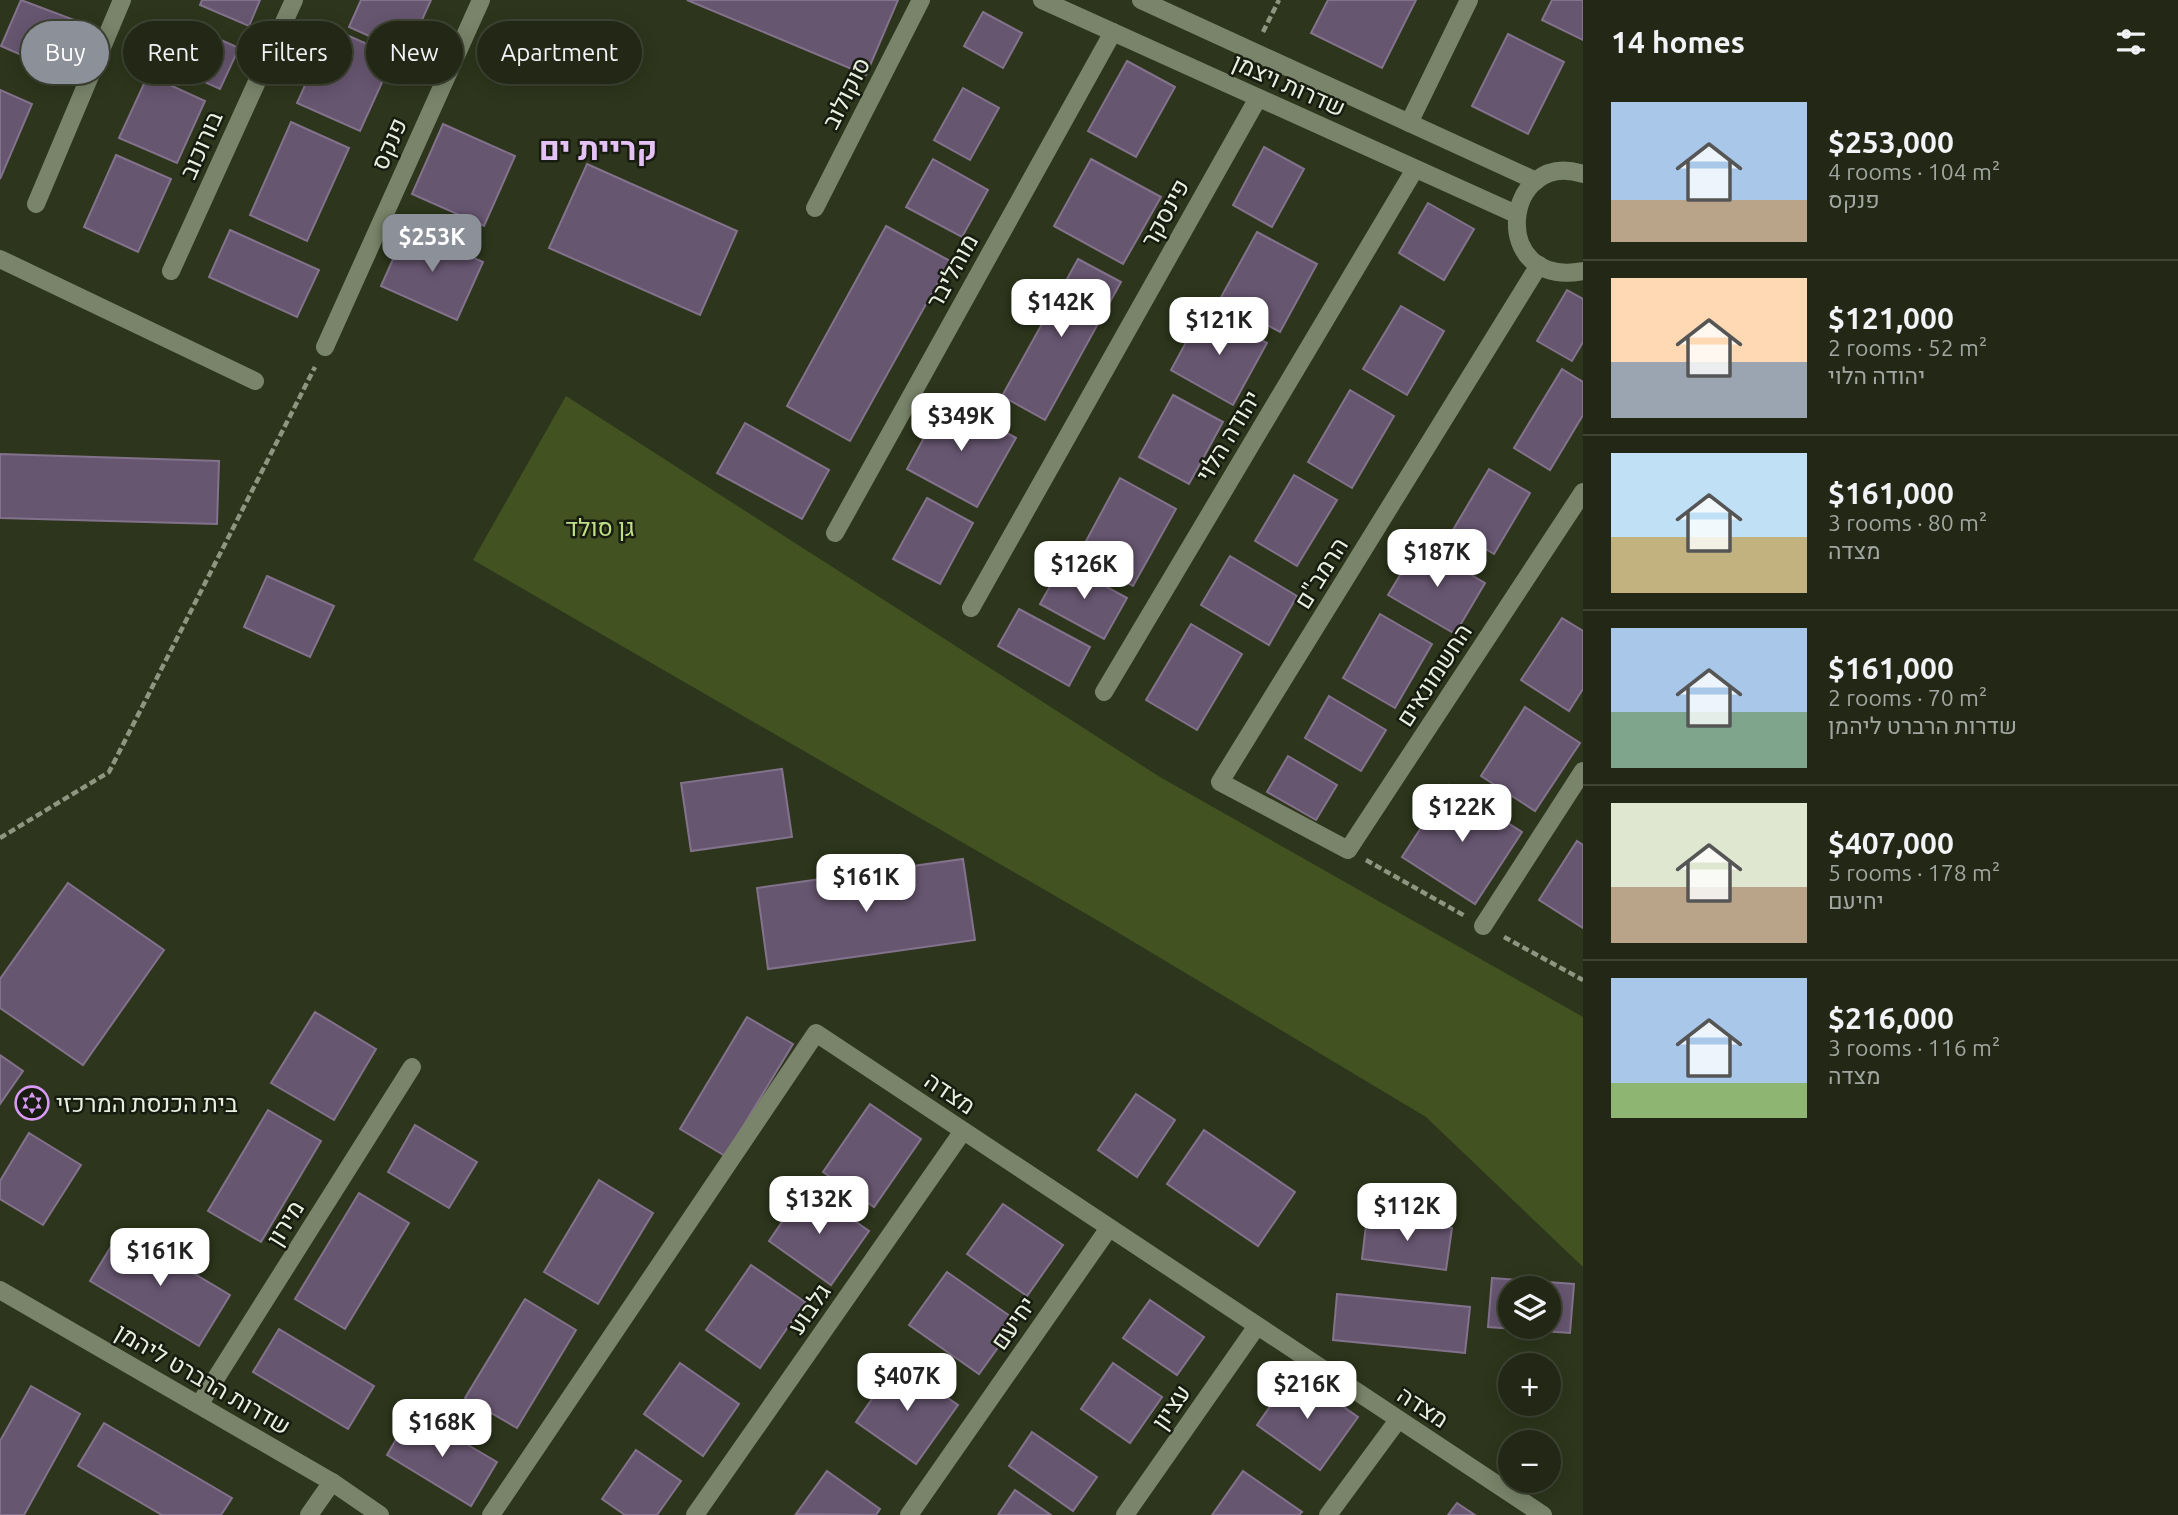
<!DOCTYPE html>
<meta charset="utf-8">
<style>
:root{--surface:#222815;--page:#2a301e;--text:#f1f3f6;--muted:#a2a6a0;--line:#3f4434;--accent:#8c9099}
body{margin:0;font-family:Ubuntu,Heebo,sans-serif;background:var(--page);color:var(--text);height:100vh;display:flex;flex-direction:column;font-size:26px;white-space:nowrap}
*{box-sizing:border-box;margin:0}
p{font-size:23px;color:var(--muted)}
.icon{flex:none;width:38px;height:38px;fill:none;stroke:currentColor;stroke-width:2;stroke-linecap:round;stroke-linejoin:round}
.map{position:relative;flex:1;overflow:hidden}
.drawer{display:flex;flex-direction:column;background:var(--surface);width:595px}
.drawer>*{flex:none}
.top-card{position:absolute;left:21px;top:21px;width:665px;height:63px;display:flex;gap:14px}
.buttons{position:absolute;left:1498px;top:1276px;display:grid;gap:14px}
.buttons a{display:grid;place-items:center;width:63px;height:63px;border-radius:50%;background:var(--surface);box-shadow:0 4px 18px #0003,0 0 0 2px var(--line);font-size:35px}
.price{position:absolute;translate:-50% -60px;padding:0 16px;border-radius:14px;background:#fff;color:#222;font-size:23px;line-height:46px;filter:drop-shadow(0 2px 4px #0008)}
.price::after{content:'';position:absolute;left:50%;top:42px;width:21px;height:16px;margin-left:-10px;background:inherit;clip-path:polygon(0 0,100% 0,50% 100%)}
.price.selected{background:var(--accent);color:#fff}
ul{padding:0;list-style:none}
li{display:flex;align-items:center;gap:21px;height:175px;padding:0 28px}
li+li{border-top:2px solid var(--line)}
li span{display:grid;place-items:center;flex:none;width:196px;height:140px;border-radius:0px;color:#555}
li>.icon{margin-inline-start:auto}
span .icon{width:84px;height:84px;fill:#fffc;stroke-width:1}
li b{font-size:30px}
h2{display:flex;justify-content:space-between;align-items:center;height:84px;padding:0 28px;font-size:30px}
.tag{padding:0 24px;border-radius:32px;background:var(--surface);box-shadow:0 4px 18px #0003,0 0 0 2px var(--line);font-size:24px;line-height:63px}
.tag.selected{background:var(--accent);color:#fff}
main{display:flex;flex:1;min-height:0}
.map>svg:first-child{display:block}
.green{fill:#425221}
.building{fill:#675670;stroke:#83728c;stroke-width:2;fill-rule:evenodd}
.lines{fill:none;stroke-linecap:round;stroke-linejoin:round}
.path{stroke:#8e9681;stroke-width:4.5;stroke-dasharray:7 3.5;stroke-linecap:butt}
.minor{stroke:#7a846a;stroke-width:18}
.labels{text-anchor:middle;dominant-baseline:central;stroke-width:5;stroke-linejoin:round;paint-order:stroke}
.street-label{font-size:24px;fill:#e9f0e0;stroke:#181c10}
.park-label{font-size:24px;fill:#bfdf86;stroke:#181c10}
.poi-label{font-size:24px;fill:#e9f0e0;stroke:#181c10;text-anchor:start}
.district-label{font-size:32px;font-weight:bold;fill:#e5c2f6;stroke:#181c10}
</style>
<main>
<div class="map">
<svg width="1583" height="1515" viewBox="0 0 1583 1515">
<rect width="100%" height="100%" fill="#2d361c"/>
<!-- green -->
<path class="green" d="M 566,396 L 1160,777 L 1583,1017 L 1583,1267 L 1426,1117 L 1102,923 L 473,560 Z"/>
<!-- building -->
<g class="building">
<path d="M 21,0 L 77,21 L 56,70 L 1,46 Z"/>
<path d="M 202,0 L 260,0 L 249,26 L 200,5 Z"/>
<path d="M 361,0 L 431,0 L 407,53 L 349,27 Z"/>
<path d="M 687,0 L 898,0 L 866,75 Z"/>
<path d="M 1328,0 L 1416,0 L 1382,68 L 1311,33 Z"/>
<path d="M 1552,0 L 1583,0 L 1583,40 L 1542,20 Z"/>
<path d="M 983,12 L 1022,33 L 1003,68 L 964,46 Z"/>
<path d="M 185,24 L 239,48 L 220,89 L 167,65 Z"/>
<path d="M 331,28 L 394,56 L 360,131 L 297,103 Z"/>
<path d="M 1508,34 L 1564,62 L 1528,134 L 1472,106 Z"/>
<path d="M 1127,61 L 1175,87 L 1136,157 L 1088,131 Z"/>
<path d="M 148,75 L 205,101 L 177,163 L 119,138 Z"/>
<path d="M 963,88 L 999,108 L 970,160 L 934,140 Z"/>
<path d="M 0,90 L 32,104 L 0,179 Z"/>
<path d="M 291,122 L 349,148 L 307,241 L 250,215 Z"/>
<path d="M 443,124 L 515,156 L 484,226 L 412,194 Z"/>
<path d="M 1264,147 L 1304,169 L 1272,227 L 1233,205 Z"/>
<path d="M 116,155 L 171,179 L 138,252 L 84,227 Z"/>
<path d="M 933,159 L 988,190 L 962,237 L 906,207 Z"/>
<path d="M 1091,159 L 1161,197 L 1123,264 L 1054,226 Z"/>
<path d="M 587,164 L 737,231 L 700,315 L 549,248 Z"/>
<path d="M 1428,203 L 1474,229 L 1444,280 L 1399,253 Z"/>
<path d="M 886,226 L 950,261 L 850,441 L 787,406 Z"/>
<path d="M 407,228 L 483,262 L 457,320 L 381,286 Z"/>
<path d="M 230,230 L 319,270 L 297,317 L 209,277 Z"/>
<path d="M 1257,232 L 1317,264 L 1280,332 L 1220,299 Z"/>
<path d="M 1078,259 L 1121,282 L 1045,420 L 1002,396 Z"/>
<path d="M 1567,290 L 1583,299 L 1583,342 L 1572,361 L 1537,341 Z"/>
<path d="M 1401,306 L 1444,331 L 1407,395 L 1363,369 Z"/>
<path d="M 1204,309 L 1267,343 L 1233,405 L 1171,370 Z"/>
<path d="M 1562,369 L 1583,382 L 1583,415 L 1550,470 L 1514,448 Z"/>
<path d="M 1350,390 L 1394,416 L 1352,488 L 1308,462 Z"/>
<path d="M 1173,395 L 1223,422 L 1189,484 L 1139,457 Z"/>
<path d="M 945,399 L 1016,438 L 977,507 L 907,469 Z"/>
<path d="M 745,423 L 829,470 L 802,519 L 717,473 Z"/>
<path d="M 0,454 L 219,461 L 217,524 L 0,518 Z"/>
<path d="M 1489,469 L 1530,493 L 1494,554 L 1453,530 Z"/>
<path d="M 1294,475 L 1337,500 L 1297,566 L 1255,541 Z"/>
<path d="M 1120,478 L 1176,509 L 1133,586 L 1078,556 Z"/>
<path d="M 927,498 L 973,523 L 940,584 L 893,559 Z"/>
<path d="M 1419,544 L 1485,583 L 1455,634 L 1388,595 Z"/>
<path d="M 1230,556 L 1297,596 L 1269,645 L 1201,605 Z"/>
<path d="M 1063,563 L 1127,598 L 1104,639 L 1040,604 Z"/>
<path d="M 267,576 L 334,606 L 310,657 L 244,627 Z"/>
<path d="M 1019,609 L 1090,647 L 1069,686 L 998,646 Z"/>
<path d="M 1380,614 L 1432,644 L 1395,708 L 1343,678 Z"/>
<path d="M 1562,618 L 1583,631 L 1583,689 L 1569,711 L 1521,680 Z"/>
<path d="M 1191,624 L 1242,654 L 1197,730 L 1146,700 Z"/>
<path d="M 1329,696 L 1386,730 L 1361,771 L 1305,738 Z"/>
<path d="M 1525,707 L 1580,743 L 1535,811 L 1481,776 Z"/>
<path d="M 1288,756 L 1337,785 L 1316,820 L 1267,792 Z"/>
<path d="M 782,769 L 792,837 L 691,851 L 681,783 Z"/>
<path d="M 1449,785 L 1522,832 L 1475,904 L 1402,857 Z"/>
<path d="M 1577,841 L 1583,845 L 1583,928 L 1539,900 Z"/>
<path d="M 963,859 L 975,940 L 768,969 L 757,888 Z"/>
<path d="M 68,883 L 164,950 L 83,1065 L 0,1008 L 0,979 Z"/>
<path d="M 315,1012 L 376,1049 L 334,1120 L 271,1083 Z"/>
<path d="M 747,1017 L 793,1044 L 725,1156 L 680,1129 Z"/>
<path d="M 0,1055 L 23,1071 L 0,1104 Z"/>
<path d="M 1136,1094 L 1175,1120 L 1137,1177 L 1098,1150 Z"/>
<path d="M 870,1104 L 921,1139 L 874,1207 L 823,1172 Z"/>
<path d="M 268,1110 L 321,1141 L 261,1242 L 208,1211 Z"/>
<path d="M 415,1125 L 477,1162 L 449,1208 L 388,1172 Z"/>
<path d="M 1204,1130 L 1295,1192 L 1258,1246 L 1167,1184 Z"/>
<path d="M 29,1133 L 81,1165 L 43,1225 L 0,1199 L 0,1181 Z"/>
<path d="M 599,1180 L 653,1213 L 598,1304 L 544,1272 Z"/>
<path d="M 806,1187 L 869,1231 L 831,1285 L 769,1241 Z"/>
<path d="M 359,1193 L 409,1223 L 345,1329 L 295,1299 Z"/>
<path d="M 1003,1204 L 1063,1245 L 1027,1296 L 967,1254 Z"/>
<path d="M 1367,1217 L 1452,1228 L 1446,1270 L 1362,1259 Z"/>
<path d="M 121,1230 L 230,1295 L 199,1346 L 90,1281 Z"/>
<path d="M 751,1265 L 805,1302 L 760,1368 L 706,1330 Z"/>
<path d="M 947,1272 L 1017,1321 L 979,1374 L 909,1325 Z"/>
<path d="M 1492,1278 L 1574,1284 L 1570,1333 L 1488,1327 ZM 1510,1288 L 1549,1288 L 1549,1326 L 1510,1326 Z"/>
<path d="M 1337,1294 L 1470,1307 L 1465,1353 L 1333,1340 Z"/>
<path d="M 525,1299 L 576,1330 L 517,1428 L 465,1398 Z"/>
<path d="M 1150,1300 L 1204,1337 L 1177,1375 L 1123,1338 Z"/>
<path d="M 279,1329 L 374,1386 L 348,1429 L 253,1372 Z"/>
<path d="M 680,1363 L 739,1404 L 703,1456 L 644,1414 Z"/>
<path d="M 897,1363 L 958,1405 L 916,1464 L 856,1422 Z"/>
<path d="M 1113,1363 L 1162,1397 L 1130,1443 L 1081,1409 Z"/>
<path d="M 1294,1372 L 1358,1417 L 1320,1470 L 1257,1425 Z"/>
<path d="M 31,1386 L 80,1414 L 24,1515 L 0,1515 L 0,1441 Z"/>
<path d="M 412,1412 L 497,1462 L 471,1506 L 387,1455 Z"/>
<path d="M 104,1423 L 232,1498 L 221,1515 L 162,1515 L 78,1466 Z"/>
<path d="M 1032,1432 L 1097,1477 L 1073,1511 L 1009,1466 Z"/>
<path d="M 636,1450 L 681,1481 L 657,1515 L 625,1515 L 602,1499 Z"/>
<path d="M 827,1471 L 880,1509 L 876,1515 L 796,1514 Z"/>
<path d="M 1243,1471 L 1302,1512 L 1299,1515 L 1212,1515 Z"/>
<path d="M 1015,1490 L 1051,1515 L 998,1515 Z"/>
<path d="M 1457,1503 L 1475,1515 L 1448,1515 Z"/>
</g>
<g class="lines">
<!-- path -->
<g class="path">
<path d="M 1263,32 L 1279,0"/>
<path d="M 0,838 L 109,772 L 315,367"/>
<path d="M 1366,860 L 1465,916"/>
<path d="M 1504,937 L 1583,980"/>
</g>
<!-- minor -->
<g class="minor">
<path d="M 1042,0 L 1516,214"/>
<path d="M 1141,0 L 1536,181"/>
<path d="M 1409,123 L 1469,0"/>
<path d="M 1583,174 C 1503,148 1487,289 1583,271"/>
<path d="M 36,204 L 122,0"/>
<path d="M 815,208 L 921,0"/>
<path d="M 0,259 L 255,381"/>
<path d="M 1539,265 L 1220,782 L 1348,850 L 1583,492"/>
<path d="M 171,271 L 294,0"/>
<path d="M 325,347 L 481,0"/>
<path d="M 835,533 L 1113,32"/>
<path d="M 971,608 L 1258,98"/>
<path d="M 1104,692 L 1415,169"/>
<path d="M 1483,926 L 1583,771"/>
<path d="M 0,1290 L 332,1482 L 380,1515"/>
<path d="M 199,1405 L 412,1067"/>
<path d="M 309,1515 L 332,1482"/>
<path d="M 491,1515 L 816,1033 L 1543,1515"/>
<path d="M 695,1515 L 963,1131"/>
<path d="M 909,1515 L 1109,1228"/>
<path d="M 1125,1515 L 1257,1326"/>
<path d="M 1328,1515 L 1398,1420"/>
</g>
</g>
<!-- icons -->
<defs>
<symbol id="synagogue-ring" viewBox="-11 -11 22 22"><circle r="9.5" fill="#181c10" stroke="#d99af7" stroke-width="1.5"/><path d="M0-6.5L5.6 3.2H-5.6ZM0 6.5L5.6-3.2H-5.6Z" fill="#d99af7"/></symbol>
</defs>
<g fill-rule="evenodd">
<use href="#synagogue-ring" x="13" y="1084" width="38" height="38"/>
</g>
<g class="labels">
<!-- street labels -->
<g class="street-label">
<text transform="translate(1289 85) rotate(24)">שדרות ויצמן</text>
<text transform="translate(846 93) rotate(-63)">סוקולוב</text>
<text transform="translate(389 144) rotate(-66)">פנקס</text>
<text transform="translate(201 145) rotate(-66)">בורוכוב</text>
<text transform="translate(1165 213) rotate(-61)">פינסקר</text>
<text transform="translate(952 271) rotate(-61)">מוהליבר</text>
<text transform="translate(1228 436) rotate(-59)">יהודה הלוי</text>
<text transform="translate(1321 573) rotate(-58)">הרמב"ם</text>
<text transform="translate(1434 675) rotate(-57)">החשמונאים</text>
<text transform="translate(950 1093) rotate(34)">מצדה</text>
<text transform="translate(285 1223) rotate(-58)">מירון</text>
<text transform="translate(809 1309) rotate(-55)">גלבוע</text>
<text transform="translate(1013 1323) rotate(-55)">יחיעם</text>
<text transform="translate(203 1379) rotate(30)">שדרות הרברט ליהמן</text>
<text transform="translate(1171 1407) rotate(-55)">עציון</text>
<text transform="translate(1423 1407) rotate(33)">מצדה</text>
</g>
<!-- park labels -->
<g class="park-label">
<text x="600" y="527">גן סולד</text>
</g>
<!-- poi labels -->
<g class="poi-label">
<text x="56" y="1103">בית הכנסת המרכזי</text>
</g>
<!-- district labels -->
<g class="district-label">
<text x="598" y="148">קריית ים</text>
</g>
</g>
</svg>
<div class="buttons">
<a><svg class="icon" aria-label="layers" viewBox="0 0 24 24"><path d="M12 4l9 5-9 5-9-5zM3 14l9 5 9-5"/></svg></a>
<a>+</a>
<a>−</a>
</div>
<b class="price selected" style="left:432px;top:274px">$253K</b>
<b class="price" style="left:1061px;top:339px">$142K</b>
<b class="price" style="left:1219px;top:357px">$121K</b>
<b class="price" style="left:961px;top:453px">$349K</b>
<b class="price" style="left:1437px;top:589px">$187K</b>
<b class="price" style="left:1084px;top:601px">$126K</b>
<b class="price" style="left:1462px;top:844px">$122K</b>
<b class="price" style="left:866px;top:914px">$161K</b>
<b class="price" style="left:819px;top:1236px">$132K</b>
<b class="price" style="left:1407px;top:1243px">$112K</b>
<b class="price" style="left:160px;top:1288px">$161K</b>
<b class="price" style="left:907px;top:1413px">$407K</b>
<b class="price" style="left:1307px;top:1421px">$216K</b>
<b class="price" style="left:442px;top:1459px">$168K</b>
<div class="top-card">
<a class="tag selected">Buy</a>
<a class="tag">Rent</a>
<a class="tag">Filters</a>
<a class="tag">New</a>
<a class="tag">Apartment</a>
</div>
</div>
<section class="drawer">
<h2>14 homes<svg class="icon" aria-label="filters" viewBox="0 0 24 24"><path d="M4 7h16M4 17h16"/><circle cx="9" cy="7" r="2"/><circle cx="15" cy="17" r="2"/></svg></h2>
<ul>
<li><span style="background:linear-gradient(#a9c7e8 70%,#b9a48a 0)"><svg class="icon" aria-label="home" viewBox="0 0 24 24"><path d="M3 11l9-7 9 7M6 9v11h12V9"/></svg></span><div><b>$253,000</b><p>4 rooms · 104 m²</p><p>פנקס</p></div></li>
<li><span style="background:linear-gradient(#ffd9b3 60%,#9aa5b1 0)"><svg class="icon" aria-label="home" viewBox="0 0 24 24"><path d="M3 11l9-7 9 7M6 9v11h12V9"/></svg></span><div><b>$121,000</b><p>2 rooms · 52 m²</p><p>יהודה הלוי</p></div></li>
<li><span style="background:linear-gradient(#bfe0f5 60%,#c2b280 0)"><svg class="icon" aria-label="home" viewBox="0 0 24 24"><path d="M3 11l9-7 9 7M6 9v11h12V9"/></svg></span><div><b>$161,000</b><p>3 rooms · 80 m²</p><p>מצדה</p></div></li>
<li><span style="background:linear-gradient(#a9c7e8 60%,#7fa58c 0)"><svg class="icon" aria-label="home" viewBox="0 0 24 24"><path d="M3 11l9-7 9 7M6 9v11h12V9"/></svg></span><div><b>$161,000</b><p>2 rooms · 70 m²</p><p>שדרות הרברט ליהמן</p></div></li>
<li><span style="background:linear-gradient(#dfe7d0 60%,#b9a48a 0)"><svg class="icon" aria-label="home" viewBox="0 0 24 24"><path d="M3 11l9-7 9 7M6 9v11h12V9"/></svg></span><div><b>$407,000</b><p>5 rooms · 178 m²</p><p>יחיעם</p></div></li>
<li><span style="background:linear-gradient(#a9c7e8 75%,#8fb573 0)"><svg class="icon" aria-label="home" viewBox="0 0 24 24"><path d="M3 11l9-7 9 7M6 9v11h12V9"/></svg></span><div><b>$216,000</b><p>3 rooms · 116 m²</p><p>מצדה</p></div></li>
</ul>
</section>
</main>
